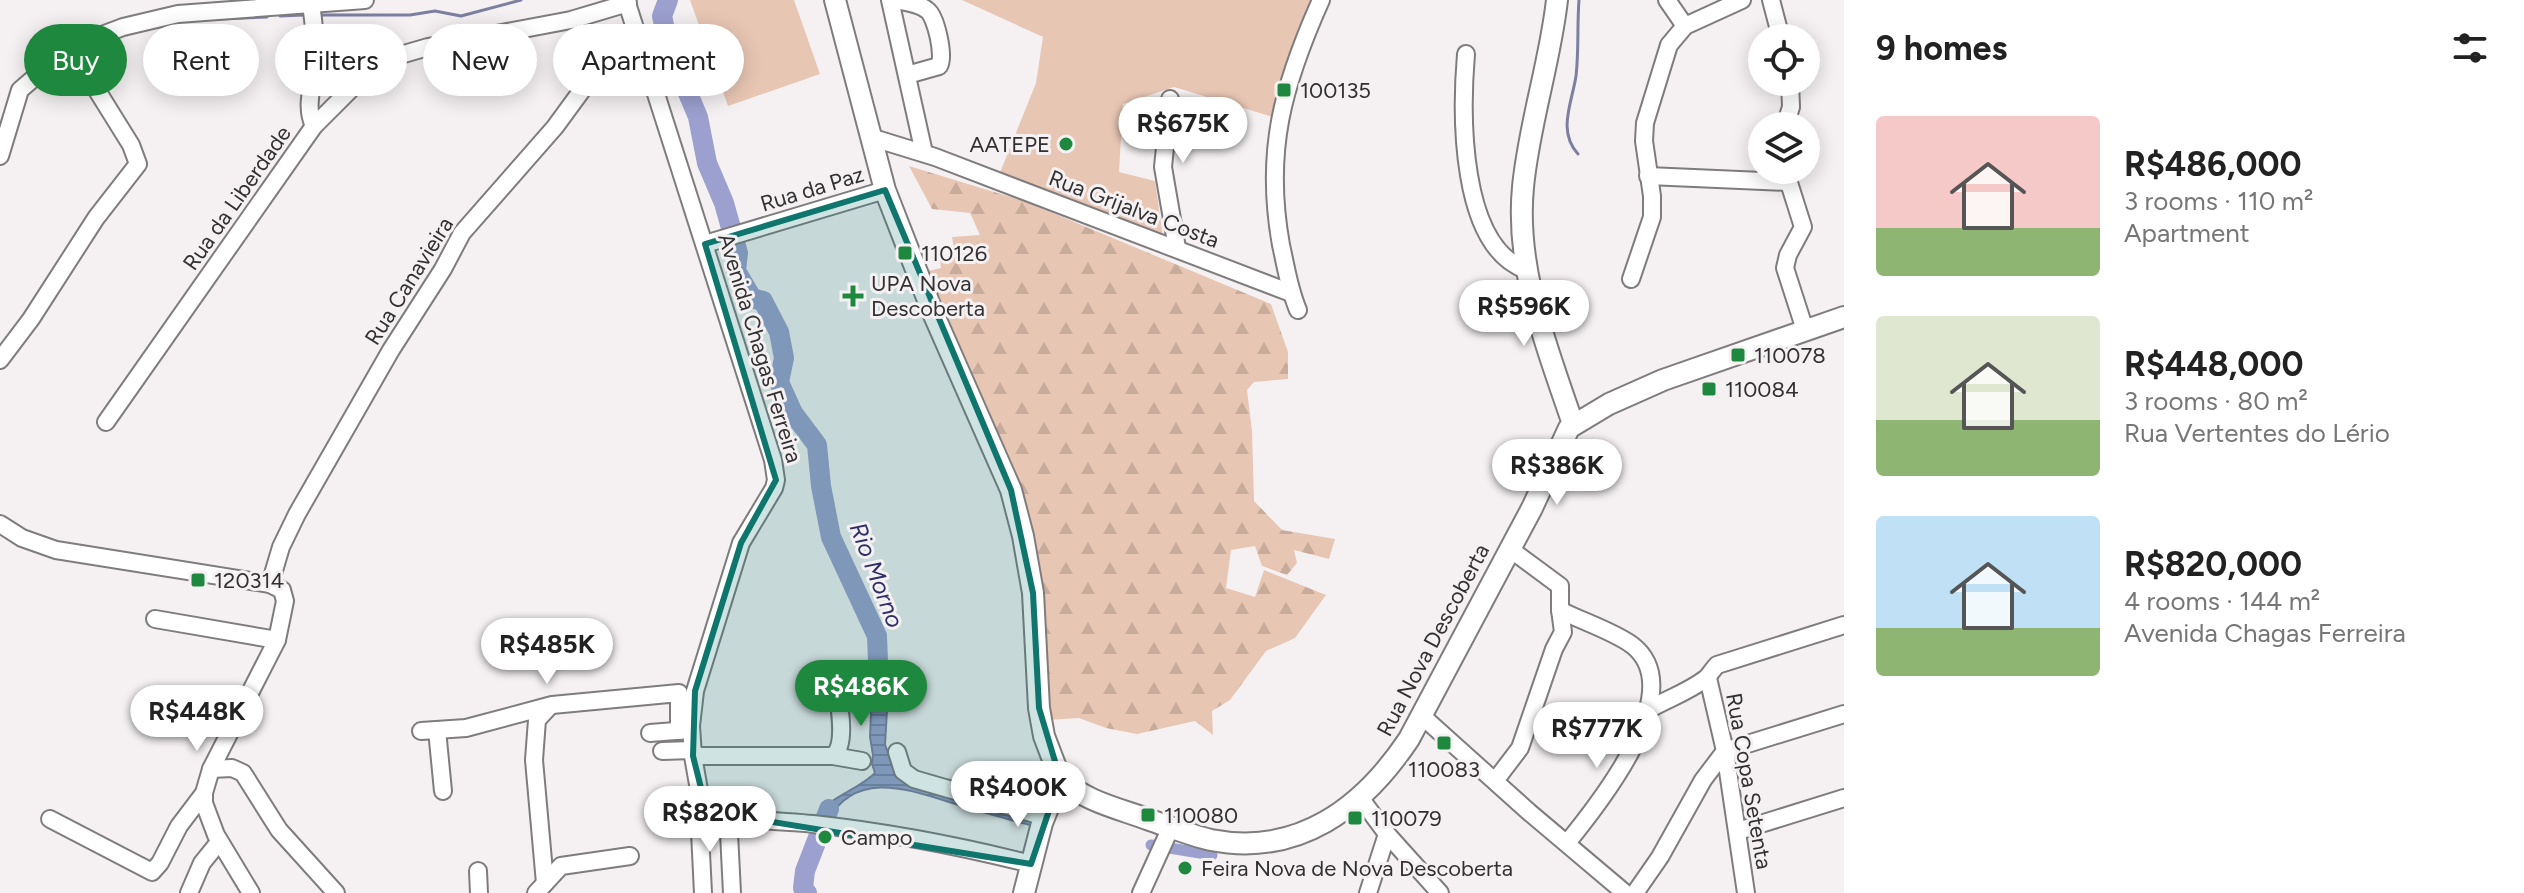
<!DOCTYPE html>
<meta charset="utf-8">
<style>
:root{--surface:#fff;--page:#f6f6f6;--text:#222;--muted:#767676;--accent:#1e883e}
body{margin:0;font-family:Figtree,sans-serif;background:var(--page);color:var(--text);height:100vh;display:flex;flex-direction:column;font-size:30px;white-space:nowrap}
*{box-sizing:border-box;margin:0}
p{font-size:26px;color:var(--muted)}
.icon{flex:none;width:44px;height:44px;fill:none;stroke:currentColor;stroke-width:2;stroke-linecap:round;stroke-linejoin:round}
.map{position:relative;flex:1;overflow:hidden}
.panel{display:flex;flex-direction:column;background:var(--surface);width:680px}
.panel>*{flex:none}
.hud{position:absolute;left:24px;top:24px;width:760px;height:72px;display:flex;gap:16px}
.buttons{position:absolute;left:1748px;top:24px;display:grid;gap:16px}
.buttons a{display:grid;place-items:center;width:72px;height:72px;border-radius:50%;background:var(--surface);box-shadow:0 4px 20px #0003;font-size:40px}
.price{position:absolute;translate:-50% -68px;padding:0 18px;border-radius:28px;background:#fff;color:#222;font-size:26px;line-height:52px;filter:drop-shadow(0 2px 4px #0008)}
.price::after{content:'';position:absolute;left:50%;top:48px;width:24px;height:18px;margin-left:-12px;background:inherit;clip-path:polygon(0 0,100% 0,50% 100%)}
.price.on{background:var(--accent);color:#fff}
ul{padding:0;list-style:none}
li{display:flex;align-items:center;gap:24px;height:200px;padding:0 32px}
li span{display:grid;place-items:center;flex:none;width:224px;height:160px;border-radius:8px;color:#555}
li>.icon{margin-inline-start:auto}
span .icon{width:96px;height:96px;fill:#fffc;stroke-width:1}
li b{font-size:34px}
h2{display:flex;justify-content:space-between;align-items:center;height:96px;padding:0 32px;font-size:34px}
.chip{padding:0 28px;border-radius:36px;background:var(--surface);box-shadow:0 4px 20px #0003;font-size:28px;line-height:72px}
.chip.on{background:var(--accent);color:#fff}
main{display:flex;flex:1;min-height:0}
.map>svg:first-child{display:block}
.forest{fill:url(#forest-firs)}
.pitch{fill:#e8c6b4}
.water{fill:url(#water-rules);stroke:#7c7f9f;stroke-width:2}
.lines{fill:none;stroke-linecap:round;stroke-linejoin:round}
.stream{stroke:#7c7f9f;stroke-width:3}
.canal{stroke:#9ba0ce;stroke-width:11}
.river{stroke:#9ba0ce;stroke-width:20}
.minor-casing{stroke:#7f7c7e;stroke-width:20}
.major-casing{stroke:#7f7c7e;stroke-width:24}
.minor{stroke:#fff;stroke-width:16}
.major{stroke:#fff;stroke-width:20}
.marked{fill:#0f766e;fill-opacity:0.2;stroke:#0f766e;stroke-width:6;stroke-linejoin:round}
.poi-dot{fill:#1e883e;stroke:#f5f1f3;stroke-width:3}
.labels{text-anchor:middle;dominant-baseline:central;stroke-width:6;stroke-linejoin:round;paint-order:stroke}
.poi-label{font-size:22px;fill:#323131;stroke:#f5f1f3;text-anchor:start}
.street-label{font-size:22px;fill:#323131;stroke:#f5f1f3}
.water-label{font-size:24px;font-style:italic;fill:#2e2f68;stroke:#f5f1f3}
</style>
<main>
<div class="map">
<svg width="1844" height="893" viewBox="0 0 1844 893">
<defs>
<pattern id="forest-firs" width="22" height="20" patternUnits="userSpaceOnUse" patternTransform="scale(2)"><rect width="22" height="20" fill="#e8c6b4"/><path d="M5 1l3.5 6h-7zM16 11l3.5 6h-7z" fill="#c7ab9b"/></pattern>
<pattern id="water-rules" width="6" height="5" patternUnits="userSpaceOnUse" patternTransform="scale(2)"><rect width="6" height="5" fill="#9ba0ce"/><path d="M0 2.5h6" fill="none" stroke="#7f83a8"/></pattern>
</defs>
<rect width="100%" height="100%" fill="#f5f1f3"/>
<!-- forest -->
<path class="forest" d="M 909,166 L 1024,201 L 1271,304 L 1288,352 L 1288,379 L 1254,382 L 1247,390 L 1252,431 L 1254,501 L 1282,530 L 1335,539 L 1329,559 L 1294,550 L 1297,563 L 1287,575 L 1262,566 L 1255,546 L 1231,550 L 1226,588 L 1255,597 L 1264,570 L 1326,595 L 1295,638 L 1266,651 L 1230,700 L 1212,711 L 1213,735 L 1195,721 L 1137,734 L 1106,728 L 1079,718 L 1048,720 L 1040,597 L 923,272 L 941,268 L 940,260 L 955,255 L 952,237 L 980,235 L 970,213 L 932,209 Z"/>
<!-- pitch -->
<g class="pitch">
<path d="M 690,0 L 794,0 L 820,74 L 728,106 Z"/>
<path d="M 962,0 L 1316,0 L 1273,117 L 1174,87 L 1123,104 L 1119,172 L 1155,181 L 1163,236 L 999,175 L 1036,83 L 1043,37 Z"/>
</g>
<!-- water -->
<path class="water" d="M 879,634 L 888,693 L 885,745 L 896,772 L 1034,819 L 1033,826 C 1005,818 977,811 949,802 C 907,789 856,770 828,820 L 817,817 C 831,795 857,791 875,773 L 872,764 L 873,755 L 870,737 L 874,638 Z"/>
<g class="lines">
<!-- stream -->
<g class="stream">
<path d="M 321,15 L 410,15 L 435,11 L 461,16 L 521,0"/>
<path d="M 280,16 L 304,15"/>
<path d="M 219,19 L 267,17"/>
<path d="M 1578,154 C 1557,131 1572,103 1576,76 C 1579,51 1577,25 1579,0"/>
</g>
<!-- canal -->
<path class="canal" d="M 1151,845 L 1212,855"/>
<!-- river -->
<g class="river">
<path d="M 668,0 L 662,16 L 669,48 L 698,117 L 707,163 L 724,203 L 738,253 L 736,271 L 752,298 L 763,301 L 779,332 L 784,358 L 779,382 L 793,413 L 817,445 L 821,486 L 831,537 L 877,636 L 878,661"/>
<path d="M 807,893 L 803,888 L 805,871 L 829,809"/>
</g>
<defs>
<g id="minor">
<path d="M 626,0 L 773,460 L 776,480 L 774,488 L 741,543 L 695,691 L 691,726 L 693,756 L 699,790 L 705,804 L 700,832 L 703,893"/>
<path d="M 890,0 L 924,153"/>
<path d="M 894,0 C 905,2 918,3 927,10 C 936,16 945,57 939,66 L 907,75"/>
<path d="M 1667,0 L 1685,26"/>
<path d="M 1771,0 L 1781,38"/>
<path d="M 311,4 C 314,24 316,43 315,63 C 314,85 304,105 314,126"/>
<path d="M 1466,54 C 1461,113 1459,246 1526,270"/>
<path d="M 1170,99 L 1163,167 L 1177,248"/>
<path d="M 1785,126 L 1791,107 L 1790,82"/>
<path d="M 870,137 L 935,157 L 1291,293"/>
<path d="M 0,156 L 20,90 L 70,47 L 123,27 L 178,14 L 365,0"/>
<path d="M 1785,170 L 1803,227 L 1788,255 L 1785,268 L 1805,330"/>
<path d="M 1648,176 L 1787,182"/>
<path d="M 705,244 L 885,190"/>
<path d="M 1631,279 L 1652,217 L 1652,196 L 1644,141 L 1645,123 L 1669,45 L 1685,26 L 1742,0"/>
<path d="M 1298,310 C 1289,289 1286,267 1281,245 C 1264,151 1283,85 1321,0"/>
<path d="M 0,360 L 31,319 L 96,218 L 138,164 L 131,145 L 70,47"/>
<path d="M 106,422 L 314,126 L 363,77 L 397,56 L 428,47 L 571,20 L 628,3"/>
<path d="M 0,524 L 22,538 L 56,550 L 270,584 L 282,590 L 285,601 L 277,640 L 211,769 L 204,793 L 204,803 L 216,835 L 251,893"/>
<path d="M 1510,549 L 1560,586 L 1560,610 C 1581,621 1613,631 1632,645 C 1691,690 1598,805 1567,843"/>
<path d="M 270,584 L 281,547 L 297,514 L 391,350 L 443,269 L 462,233 L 555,127 L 596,71 L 619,51 L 639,42"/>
<path d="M 155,619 L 277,640"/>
<path d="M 1708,678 L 1725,751 L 1746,893"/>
<path d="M 1648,710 C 1667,699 1688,692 1705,679 C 1709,676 1713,669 1717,665 L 1844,625"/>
<path d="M 1422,716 L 1529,812 L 1625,893"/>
<path d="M 437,730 L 443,791"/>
<path d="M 421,731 L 466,728 L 552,705 L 679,693 L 679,731"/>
<path d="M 650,733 L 688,730"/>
<path d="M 662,751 L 693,750"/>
<path d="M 897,752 L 903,771 L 914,779 L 1045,817"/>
<path d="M 693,756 L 833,756 L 862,761"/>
<path d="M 833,756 C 849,744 837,694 835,674"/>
<path d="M 211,769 L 232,768 L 243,773 L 279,830 L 336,893"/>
<path d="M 1495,781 L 1520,748 L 1554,649 L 1563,632 L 1560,610"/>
<path d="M 1361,799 L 1387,834 L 1440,893"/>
<path d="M 705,804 C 736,823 779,820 813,824 C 886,832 960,846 1031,864"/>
<path d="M 728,813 L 732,893"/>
<path d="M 50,819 L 152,872 L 160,863 L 179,826 L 204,793"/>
<path d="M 1738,831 L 1844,798"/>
<path d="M 478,871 L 479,893"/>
<path d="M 545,883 L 534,760 L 537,720 L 550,706"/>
<path d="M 189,893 L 202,863 L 219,842"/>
<path d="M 536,893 L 561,866 L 630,856"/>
<path d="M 1141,893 L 1171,827"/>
<path d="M 1368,893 L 1387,834"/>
<path d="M 1635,893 L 1660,857 L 1703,780 L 1725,751 L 1844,714"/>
</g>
<g id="major">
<path d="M 835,0 L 885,190 L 933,313 L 1011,490 L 1023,536 L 1033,593 L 1039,708 L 1044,736 L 1060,778 L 1042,823 L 1024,893"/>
<path d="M 1557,0 C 1550,63 1529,124 1523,187 C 1515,270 1547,347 1573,424"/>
<path d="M 1060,778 C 1084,801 1117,808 1147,819 C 1168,826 1189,835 1211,840 C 1298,857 1363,808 1409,739 L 1532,508 L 1569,428 L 1609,404 L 1663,380 L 1844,317"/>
</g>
</defs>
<!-- minor casing -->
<use href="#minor" class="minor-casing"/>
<!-- major casing -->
<use href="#major" class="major-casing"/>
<!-- minor -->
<use href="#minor" class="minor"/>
<!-- major -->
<use href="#major" class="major"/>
</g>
<!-- marked area -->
<path class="marked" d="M 885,190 L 1011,490 L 1033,593 L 1039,708 L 1060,778 L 1031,864 L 754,819 L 705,804 L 693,756 L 695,691 L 741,543 L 776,480 L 705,244 Z"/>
<!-- markers -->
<g class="poi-dot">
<rect x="1276" y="82" width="16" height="16" rx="4"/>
<circle cx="1066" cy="144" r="8"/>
<rect x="897" y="245" width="16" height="16" rx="4"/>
<path d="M849 284h8v8h8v8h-8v8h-8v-8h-8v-8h8z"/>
<rect x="1730" y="347" width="16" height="16" rx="4"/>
<rect x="1701" y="381" width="16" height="16" rx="4"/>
<rect x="190" y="572" width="16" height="16" rx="4"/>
<rect x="1436" y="735" width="16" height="16" rx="4"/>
<rect x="1140" y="807" width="16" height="16" rx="4"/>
<rect x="1347" y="810" width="16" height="16" rx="4"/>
<circle cx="825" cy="837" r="8"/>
<circle cx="1185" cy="868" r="8"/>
</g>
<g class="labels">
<!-- poi labels -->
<g class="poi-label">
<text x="1300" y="90">100135</text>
<text x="1050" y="144" text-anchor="end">AATEPE</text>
<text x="921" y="253">110126</text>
<text x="871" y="283">UPA Nova<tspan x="871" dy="25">Descoberta</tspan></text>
<text x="1754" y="355">110078</text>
<text x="1725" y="389">110084</text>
<text x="214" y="580">120314</text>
<text x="1444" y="769" text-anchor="middle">110083</text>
<text x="1164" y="815">110080</text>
<text x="1371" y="818">110079</text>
<text x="841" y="837">Campo</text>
<text x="1201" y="868">Feira Nova de Nova Descoberta</text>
</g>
<!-- street labels -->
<g class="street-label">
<text transform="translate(812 189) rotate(-17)">Rua da Paz</text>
<text transform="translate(237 198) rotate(-55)">Rua da Liberdade</text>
<text transform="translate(1134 209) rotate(21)">Rua Grijalva Costa</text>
<text transform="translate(409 281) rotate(-58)">Rua Canavieira</text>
<text transform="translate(760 348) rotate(73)">Avenida Chagas Ferreira</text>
<text transform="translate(1433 640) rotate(-62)">Rua Nova Descoberta</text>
<text transform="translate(1749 781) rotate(80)">Rua Copa Setenta</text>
</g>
<!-- water labels -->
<g class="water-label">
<text transform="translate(877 575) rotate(69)">Rio Morno</text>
</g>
</g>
</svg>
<div class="buttons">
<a><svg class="icon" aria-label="locate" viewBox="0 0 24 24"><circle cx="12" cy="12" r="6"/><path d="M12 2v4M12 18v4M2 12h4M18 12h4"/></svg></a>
<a><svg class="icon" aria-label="layers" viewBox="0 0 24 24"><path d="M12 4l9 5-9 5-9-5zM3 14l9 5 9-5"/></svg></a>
</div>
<b class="price" style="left:1183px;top:165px">R$675K</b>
<b class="price" style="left:1524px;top:348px">R$596K</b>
<b class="price" style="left:1557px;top:507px">R$386K</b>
<b class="price" style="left:547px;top:686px">R$485K</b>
<b class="price on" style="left:861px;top:728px">R$486K</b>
<b class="price" style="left:197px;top:753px">R$448K</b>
<b class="price" style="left:1597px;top:770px">R$777K</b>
<b class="price" style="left:1018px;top:829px">R$400K</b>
<b class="price" style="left:710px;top:854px">R$820K</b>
<div class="hud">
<a class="chip on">Buy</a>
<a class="chip">Rent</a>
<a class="chip">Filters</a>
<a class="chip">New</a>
<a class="chip">Apartment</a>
</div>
</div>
<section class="panel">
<h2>9 homes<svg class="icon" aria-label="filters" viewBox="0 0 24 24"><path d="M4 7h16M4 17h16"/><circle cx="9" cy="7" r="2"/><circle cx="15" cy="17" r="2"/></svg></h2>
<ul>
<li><span style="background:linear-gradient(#f6c9c9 70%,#8fb573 0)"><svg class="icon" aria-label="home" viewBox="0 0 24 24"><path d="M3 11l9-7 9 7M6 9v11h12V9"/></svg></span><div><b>R$486,000</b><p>3 rooms · 110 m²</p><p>Apartment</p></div></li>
<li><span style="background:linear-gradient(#dfe7d0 65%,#8fb573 0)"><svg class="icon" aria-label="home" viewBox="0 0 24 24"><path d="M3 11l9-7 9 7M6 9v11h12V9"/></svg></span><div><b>R$448,000</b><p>3 rooms · 80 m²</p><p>Rua Vertentes do Lério</p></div></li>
<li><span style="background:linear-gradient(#bfe0f5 70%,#8fb573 0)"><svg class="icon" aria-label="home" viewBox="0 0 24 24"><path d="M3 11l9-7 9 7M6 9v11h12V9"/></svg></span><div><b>R$820,000</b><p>4 rooms · 144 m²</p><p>Avenida Chagas Ferreira</p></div></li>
</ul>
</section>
</main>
